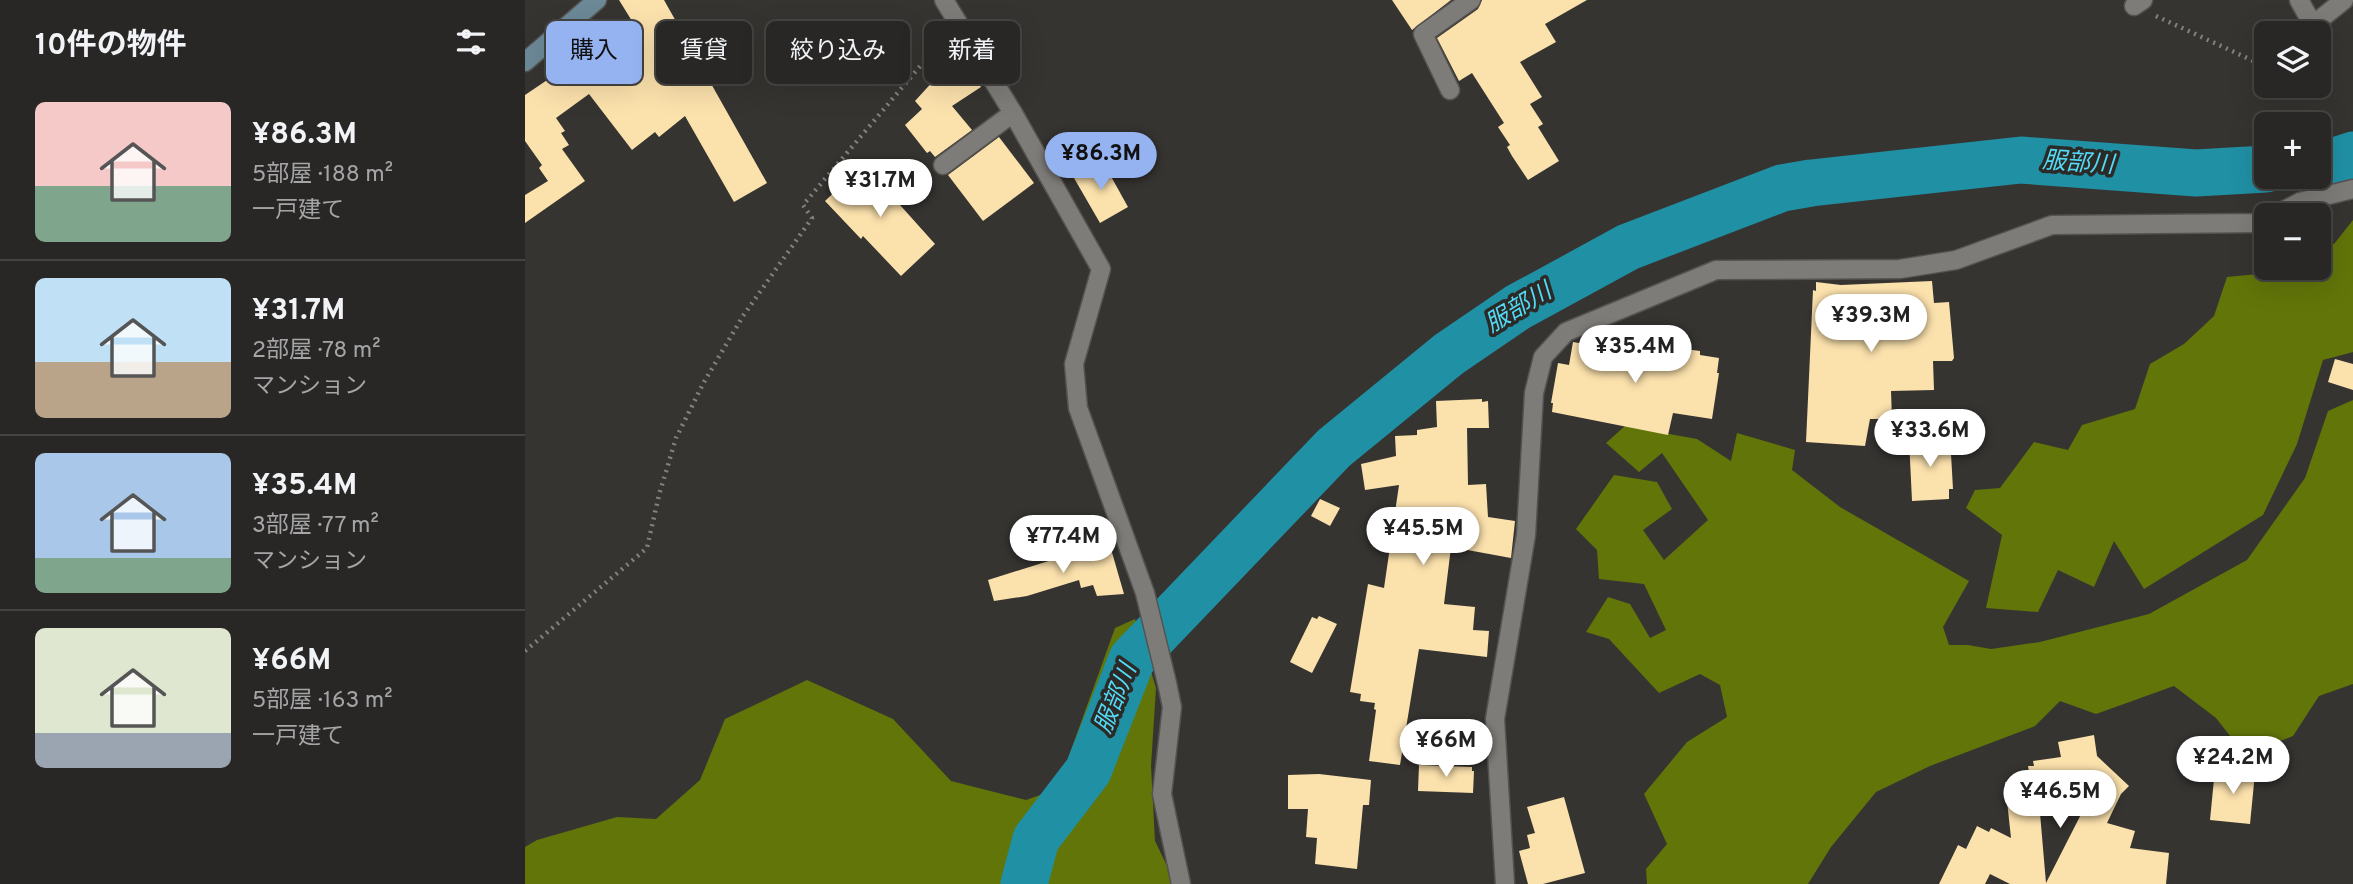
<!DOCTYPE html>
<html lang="ja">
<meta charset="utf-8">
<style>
:root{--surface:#282725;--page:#343332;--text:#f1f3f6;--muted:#a5a5a7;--line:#444442;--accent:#95b2f1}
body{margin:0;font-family:Overpass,"Noto Sans JP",sans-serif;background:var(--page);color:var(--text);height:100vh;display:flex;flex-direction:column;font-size:26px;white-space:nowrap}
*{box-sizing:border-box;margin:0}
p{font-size:23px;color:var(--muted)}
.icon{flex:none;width:38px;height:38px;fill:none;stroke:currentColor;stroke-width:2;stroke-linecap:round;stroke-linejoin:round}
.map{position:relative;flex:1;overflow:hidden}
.side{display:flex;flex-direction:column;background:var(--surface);width:525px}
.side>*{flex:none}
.hud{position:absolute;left:21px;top:21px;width:665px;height:63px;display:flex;gap:14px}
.tools{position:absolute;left:1729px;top:21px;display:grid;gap:14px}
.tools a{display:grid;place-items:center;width:77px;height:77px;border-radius:10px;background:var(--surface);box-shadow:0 7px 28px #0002,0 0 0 2px var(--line);font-size:35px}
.price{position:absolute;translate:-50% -60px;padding:0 16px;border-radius:24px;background:#fff;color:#222;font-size:23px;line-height:46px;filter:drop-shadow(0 2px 4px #0008)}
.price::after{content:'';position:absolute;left:50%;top:42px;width:21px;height:16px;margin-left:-10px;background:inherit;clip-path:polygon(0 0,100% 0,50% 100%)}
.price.current{background:var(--accent);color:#111}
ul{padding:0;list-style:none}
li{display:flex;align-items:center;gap:21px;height:175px;padding:0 35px}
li+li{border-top:2px solid var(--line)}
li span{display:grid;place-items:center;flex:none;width:196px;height:140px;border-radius:10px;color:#555}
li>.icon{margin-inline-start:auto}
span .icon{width:84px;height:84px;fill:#fffc;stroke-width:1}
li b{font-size:30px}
h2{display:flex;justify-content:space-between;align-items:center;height:84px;padding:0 35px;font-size:30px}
.pill{padding:0 24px;border-radius:10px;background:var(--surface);box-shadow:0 7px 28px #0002,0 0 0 2px var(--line);font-size:24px;line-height:63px}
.pill.current{background:var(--accent);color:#111}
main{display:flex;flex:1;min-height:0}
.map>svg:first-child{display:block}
.forest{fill:#617509}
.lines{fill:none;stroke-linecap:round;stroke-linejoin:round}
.river{stroke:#2090a5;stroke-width:47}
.building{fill:#fbe1ac;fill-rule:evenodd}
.minor-casing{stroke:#555351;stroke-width:21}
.secondary-casing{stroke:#555351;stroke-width:21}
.path{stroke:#82817e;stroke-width:4.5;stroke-dasharray:2 5;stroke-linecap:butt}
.minor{stroke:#7e7c78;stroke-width:18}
.secondary{stroke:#6c8998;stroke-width:18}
.labels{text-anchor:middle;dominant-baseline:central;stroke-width:7;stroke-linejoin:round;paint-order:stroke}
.water-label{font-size:24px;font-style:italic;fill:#51dbf7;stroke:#2c2a27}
</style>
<main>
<section class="side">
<h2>10件の物件<svg class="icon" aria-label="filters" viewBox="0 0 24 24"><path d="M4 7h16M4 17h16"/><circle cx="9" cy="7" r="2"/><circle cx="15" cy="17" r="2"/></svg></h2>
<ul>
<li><span style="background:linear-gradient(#f6c9c9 60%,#7fa58c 0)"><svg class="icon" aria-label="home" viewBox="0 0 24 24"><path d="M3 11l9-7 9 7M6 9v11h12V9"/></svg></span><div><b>¥86.3M</b><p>5部屋 · 188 m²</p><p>一戸建て</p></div></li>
<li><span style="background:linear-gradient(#bfe0f5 60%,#b9a48a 0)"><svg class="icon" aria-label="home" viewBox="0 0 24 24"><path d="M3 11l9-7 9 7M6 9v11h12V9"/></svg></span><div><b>¥31.7M</b><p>2部屋 · 78 m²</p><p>マンション</p></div></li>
<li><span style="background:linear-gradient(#a9c7e8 75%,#7fa58c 0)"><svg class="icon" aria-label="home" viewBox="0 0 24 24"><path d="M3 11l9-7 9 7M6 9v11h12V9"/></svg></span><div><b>¥35.4M</b><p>3部屋 · 77 m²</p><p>マンション</p></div></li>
<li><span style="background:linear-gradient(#dfe7d0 75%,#9aa5b1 0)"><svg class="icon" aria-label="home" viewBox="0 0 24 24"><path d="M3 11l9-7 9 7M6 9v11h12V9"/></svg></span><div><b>¥66M</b><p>5部屋 · 163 m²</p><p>一戸建て</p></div></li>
</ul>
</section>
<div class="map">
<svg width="1828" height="884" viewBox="0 0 1828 884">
<rect width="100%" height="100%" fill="#363431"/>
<!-- forest -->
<g class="forest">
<path d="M 1828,220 L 1828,352 L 1798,360 L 1772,444 L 1738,515 L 1619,589 L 1589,541 L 1569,587 L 1533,570 L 1513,612 L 1461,608 L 1477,535 L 1441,508 L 1450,490 L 1475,488 L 1509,442 L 1543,450 L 1557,425 L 1610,409 L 1625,364 L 1659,344 L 1689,316 L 1702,277 L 1733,274 L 1741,249 L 1741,268 L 1794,268 L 1794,238 L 1809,244 Z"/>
<path d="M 1828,400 L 1828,684 L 1794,696 L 1768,736 L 1720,755 L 1691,718 L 1649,686 L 1571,714 L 1535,701 L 1510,726 L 1405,766 L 1351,792 L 1306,847 L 1283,884 L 1122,884 L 1121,869 L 1142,844 L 1119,794 L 1162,742 L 1202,717 L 1195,685 L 1175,674 L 1134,693 L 1084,639 L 1061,632 L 1083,597 L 1105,604 L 1125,638 L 1141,630 L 1119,584 L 1074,579 L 1072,550 L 1051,529 L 1089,475 L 1132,482 L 1147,509 L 1118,530 L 1139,560 L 1183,520 L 1137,453 L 1114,472 L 1081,443 L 1100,426 L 1172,439 L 1206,461 L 1212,433 L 1270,450 L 1267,470 L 1315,507 L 1444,581 L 1418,627 L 1424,645 L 1443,645 L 1466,649 L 1515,642 L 1624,614 L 1722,560 L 1780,478 L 1803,411 Z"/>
<path d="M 610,619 L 631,688 L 626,766 L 630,841 L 647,876 L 648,884 L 0,884 L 0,847 L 12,840 L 92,817 L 131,819 L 175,780 L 200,719 L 282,680 L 368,719 L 426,781 L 501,800 L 532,789 L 590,628 Z"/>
</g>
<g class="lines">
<!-- river -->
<g class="river">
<path d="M 1794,166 L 1828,155"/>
<path d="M 499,884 L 511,839 L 563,771 L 607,659 L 809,448 L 924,354 L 993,307 L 1103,247 L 1257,188 L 1286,183 L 1496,160 L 1671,173 L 1741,169"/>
</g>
</g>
<!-- building -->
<g class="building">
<path d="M 94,0 L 139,0 L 242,183 L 209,202 L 160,116 L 134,137 L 130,132 L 107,150 L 64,94 L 31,118 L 40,131 L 36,133 L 44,145 L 37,149 L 60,181 L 0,223 L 0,195 L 23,181 L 14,168 L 17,165 L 0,141 L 0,95 L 40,68 L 34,59 L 55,44 L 59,49 L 64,46 L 67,50 L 107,21 Z"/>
<path d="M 867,0 L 926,0 L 887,30 Z"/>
<path d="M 957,0 L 1062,0 L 1020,24 L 1031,42 L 995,62 L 1017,97 L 1005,104 L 1018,124 L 1013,127 L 1034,161 L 1003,180 L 987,156 L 982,147 L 985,145 L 973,127 L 979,123 L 947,73 L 934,81 L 912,38 L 953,9 Z"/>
<path d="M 431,56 L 442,67 L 456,87 L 427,106 L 447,130 L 410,157 L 405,151 L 402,153 L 380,125 L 397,109 L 390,101 Z"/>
<path d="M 474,137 L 509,183 L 458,221 L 423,175 Z"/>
<path d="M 342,161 L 361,183 L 358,186 L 410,244 L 376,276 L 338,236 L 336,239 L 300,201 Z"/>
<path d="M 578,162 L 603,207 L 575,223 L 549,178 Z"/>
<path d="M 1407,281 L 1409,303 L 1424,302 L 1429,358 L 1427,361 L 1408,361 L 1409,390 L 1366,391 L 1367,419 L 1345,419 L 1340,446 L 1281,442 L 1288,290 L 1291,291 L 1291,282 L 1316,285 Z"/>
<path d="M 1064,335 L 1152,354 L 1153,348 L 1175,351 L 1175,355 L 1194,358 L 1192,373 L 1194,373 L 1187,419 L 1148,413 L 1143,435 L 1027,412 L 1028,403 L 1026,403 L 1033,363 L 1044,365 L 1048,342 L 1060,344 L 1062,336 Z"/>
<path d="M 1810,359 L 1828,364 L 1828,390 L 1803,382 Z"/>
<path d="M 957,399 L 957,402 L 963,401 L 964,428 L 942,428 L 943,485 L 961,484 L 963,517 L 990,521 L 986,558 L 926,547 L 919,604 L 950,607 L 948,630 L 964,631 L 962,657 L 894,649 L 875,765 L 844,761 L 851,710 L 849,709 L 850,703 L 835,701 L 836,694 L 825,692 L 843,584 L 859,588 L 874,485 L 840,490 L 836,464 L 871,456 L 870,436 L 892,435 L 892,430 L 912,427 L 911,401 Z"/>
<path d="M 1421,437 L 1422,454 L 1426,454 L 1428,489 L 1424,489 L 1424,499 L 1387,501 L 1384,439 Z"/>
<path d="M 795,499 L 815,508 L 805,526 L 786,516 Z"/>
<path d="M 584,542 L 599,594 L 572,596 L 568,585 L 556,588 L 554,580 L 502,596 L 469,601 L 463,580 Z"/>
<path d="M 794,616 L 812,624 L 787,673 L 765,662 L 787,617 L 792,619 Z"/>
<path d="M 1569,735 L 1572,756 L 1604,786 L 1596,794 L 1582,823 L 1610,831 L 1605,848 L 1644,853 L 1641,884 L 1485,884 L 1465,874 L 1460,884 L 1414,884 L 1433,845 L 1441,849 L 1452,826 L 1464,832 L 1466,828 L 1486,838 L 1480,782 L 1505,779 L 1503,766 L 1509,766 L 1508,761 L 1536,757 L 1533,742 ZM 1573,781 L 1521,883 L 1513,790 Z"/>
<path d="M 894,765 L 947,767 L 947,771 L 949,771 L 948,793 L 893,791 Z"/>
<path d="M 1690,769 L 1730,773 L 1725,824 L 1685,820 Z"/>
<path d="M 794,774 L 846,780 L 844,805 L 838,805 L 832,869 L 790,864 L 792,838 L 781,837 L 783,809 L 763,809 L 763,775 Z"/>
<path d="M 1039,797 L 1060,873 L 1018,884 L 1003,884 L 994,851 L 1005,848 L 1002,835 L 1010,833 L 1002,807 Z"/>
</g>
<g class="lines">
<defs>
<g id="minor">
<path d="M 419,0 L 488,113 L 576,269 L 549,364 L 553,408 L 620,593 L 642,683 L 647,707 L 637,794 L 656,884"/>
<path d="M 1774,0 L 1788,25 L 1819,0"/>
<path d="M 1609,6 L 1618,0"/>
<path d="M 925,90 L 898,34 L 946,0"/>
<path d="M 418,165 L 488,113"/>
<path d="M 1750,215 L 1775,202 L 1828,189"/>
<path d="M 980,884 L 970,719 L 1001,535 L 1009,393 L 1018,357 L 1041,332 L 1191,270 L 1375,269 L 1431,260 L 1527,225 L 1734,223 L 1741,220"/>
</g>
<path id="secondary" d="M 0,62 L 72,0"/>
</defs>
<!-- minor casing -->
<use href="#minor" class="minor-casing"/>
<!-- secondary casing -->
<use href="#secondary" class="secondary-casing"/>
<!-- path -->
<g class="path">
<path d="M 1631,16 L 1733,63"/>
<path d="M 0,651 L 122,548 L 134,495 L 151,438 L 179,382 L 218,316 L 287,218 L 278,205 L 418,39"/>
</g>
<!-- minor -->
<use href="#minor" class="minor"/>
<!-- secondary -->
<use href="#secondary" class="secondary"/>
</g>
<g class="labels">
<!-- water labels -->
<g class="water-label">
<text transform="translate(1553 164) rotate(4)">服部川</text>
<text transform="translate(994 309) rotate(-31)">服部川</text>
<text transform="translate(592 699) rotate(-68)">服部川</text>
</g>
</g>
</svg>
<div class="tools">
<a><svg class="icon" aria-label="layers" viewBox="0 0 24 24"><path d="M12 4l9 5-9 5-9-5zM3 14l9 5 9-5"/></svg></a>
<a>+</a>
<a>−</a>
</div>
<b class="price current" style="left:576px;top:192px">¥86.3M</b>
<b class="price" style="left:355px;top:219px">¥31.7M</b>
<b class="price" style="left:1346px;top:354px">¥39.3M</b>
<b class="price" style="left:1110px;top:385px">¥35.4M</b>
<b class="price" style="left:1405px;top:469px">¥33.6M</b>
<b class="price" style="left:898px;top:567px">¥45.5M</b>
<b class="price" style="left:538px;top:575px">¥77.4M</b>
<b class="price" style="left:921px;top:779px">¥66M</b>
<b class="price" style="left:1708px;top:796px">¥24.2M</b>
<b class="price" style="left:1535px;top:830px">¥46.5M</b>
<div class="hud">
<a class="pill current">購入</a>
<a class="pill">賃貸</a>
<a class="pill">絞り込み</a>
<a class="pill">新着</a>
</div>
</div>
</main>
